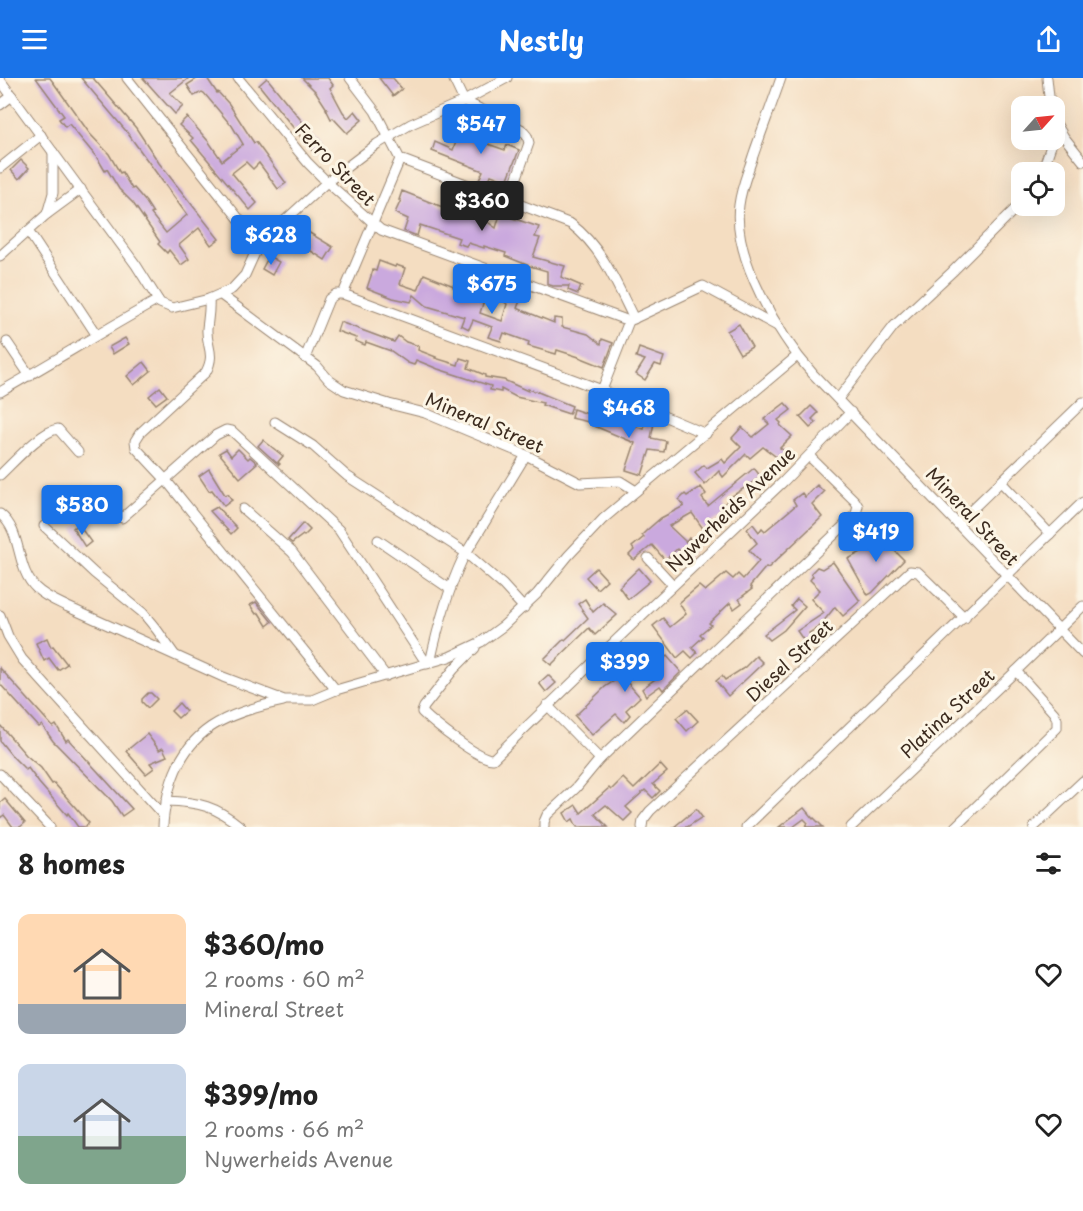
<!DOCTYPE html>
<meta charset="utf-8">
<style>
:root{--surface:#fff;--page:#f2f2f2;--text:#222;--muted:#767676;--accent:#1a73e8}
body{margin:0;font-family:"Playpen Sans",sans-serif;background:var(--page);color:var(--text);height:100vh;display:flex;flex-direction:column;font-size:22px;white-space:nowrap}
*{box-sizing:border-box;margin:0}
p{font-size:20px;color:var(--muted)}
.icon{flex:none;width:33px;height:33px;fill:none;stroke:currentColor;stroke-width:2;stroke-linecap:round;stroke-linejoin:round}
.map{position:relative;height:749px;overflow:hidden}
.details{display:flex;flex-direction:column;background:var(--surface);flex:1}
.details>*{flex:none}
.needle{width:39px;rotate:63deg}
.fabs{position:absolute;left:1011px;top:18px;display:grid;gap:12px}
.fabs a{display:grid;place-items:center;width:54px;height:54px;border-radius:12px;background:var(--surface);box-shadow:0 6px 24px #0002;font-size:30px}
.price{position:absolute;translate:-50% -51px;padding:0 14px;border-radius:6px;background:var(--accent);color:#fff;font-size:20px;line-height:39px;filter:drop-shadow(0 2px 3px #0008)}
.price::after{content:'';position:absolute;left:50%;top:36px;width:18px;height:14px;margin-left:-9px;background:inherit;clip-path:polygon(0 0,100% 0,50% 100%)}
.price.selected{background:#222;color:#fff}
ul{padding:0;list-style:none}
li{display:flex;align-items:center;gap:18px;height:150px;padding:0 18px}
li span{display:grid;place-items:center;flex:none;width:168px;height:120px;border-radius:12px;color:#555}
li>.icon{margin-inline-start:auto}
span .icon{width:72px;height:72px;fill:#fffc;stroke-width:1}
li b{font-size:26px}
h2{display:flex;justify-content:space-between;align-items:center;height:72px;padding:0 18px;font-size:26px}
header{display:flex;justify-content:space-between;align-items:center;height:78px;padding:0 18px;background:var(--accent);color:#fff;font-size:27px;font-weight:700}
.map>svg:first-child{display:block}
.building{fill:#caa9de}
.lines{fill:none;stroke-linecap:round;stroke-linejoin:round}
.street-casing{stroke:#988470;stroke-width:11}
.street{stroke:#fff;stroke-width:9}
.labels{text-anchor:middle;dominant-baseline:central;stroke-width:6;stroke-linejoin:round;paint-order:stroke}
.street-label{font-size:18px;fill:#3b2a1e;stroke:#fcf5e5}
</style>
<header><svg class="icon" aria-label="menu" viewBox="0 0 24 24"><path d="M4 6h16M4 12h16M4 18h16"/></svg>Nestly<svg class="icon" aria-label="share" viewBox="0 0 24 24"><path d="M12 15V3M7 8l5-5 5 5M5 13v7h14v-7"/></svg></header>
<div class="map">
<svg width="1083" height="749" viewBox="0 0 1083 749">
<rect width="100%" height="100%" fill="#fcf5e5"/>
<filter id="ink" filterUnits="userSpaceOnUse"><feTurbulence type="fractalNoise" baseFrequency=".0167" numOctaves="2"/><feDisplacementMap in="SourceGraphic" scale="12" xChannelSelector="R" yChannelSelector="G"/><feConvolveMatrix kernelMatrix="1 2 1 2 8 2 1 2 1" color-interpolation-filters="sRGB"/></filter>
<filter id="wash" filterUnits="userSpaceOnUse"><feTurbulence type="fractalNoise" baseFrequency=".008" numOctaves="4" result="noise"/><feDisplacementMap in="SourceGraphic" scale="24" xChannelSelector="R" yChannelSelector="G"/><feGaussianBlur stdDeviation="1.35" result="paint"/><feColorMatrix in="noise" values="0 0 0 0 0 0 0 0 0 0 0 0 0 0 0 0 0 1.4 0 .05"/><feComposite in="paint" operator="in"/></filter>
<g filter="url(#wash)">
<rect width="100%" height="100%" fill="#f4ddc1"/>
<g id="blocks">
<!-- building -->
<g class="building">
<path d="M 36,0 L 50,0 L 53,4 L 90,56 L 109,76 L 120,95 L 122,94 L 132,111 L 134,110 L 146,124 L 153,135 L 151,136 L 166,155 L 187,137 L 126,53 L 81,0 L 93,0 L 136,50 L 159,85 L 219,161 L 211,167 L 199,150 L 179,167 L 189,181 L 181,187 L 169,172 L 167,175 L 158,166 L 160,164 L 133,125 L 119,111 L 107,91 L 105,93 L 98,81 L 69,46 L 65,49 L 59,41 L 64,38 Z"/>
<path d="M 143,0 L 189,0 L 170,15 L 183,28 L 175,36 Z"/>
<path d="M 198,0 L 207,0 L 217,15 L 218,14 L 229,26 L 254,65 L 256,64 L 286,105 L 278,111 L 259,85 L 253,91 L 246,84 L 232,95 L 257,125 L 250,132 L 191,62 L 193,60 L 179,47 L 187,39 L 209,64 L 222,83 L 243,66 L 231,46 L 230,46 L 204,15 L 202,14 L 194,18 L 187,7 Z"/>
<path d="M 267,0 L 317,62 L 318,61 L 324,71 L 315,77 L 305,62 L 304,63 L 259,7 Z"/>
<path d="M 302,0 L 328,0 L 333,7 L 330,10 L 343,34 L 348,40 L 355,33 L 362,42 L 347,55 L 333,40 L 331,41 L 326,31 L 327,31 L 316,14 Z"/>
<path d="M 379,0 L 393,0 L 402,11 L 393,18 Z"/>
<path d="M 477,46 L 491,51 L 485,65 L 505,72 L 507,67 L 519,72 L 507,103 L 491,97 L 487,107 L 478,104 L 483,93 L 432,73 L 435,64 L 453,72 L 459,56 L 471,61 Z"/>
<path d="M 21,82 L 29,90 L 19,101 L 11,92 Z"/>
<path d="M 402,113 L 450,132 L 454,118 L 474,124 L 471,132 L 496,150 L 502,130 L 509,132 L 507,136 L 513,138 L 512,140 L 539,149 L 535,159 L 540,160 L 533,179 L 565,188 L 561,199 L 584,209 L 581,208 L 578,216 L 568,212 L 569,208 L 553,208 L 547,206 L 547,193 L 530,188 L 505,178 L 506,175 L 484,168 L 484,170 L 468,165 L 466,168 L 457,165 L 459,160 L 420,147 L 417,158 L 404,153 L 408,141 L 395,135 L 401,122 L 399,122 Z"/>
<path d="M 308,154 L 333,169 L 325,182 L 300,166 Z"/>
<path d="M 269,178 L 279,184 L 272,197 L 262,191 Z"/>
<path d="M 379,183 L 395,189 L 396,187 L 405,190 L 400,206 L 418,212 L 424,196 L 454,208 L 453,209 L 485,219 L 480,235 L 502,243 L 507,226 L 491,215 L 495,209 L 506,216 L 505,218 L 520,223 L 517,230 L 554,245 L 554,240 L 562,241 L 562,249 L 588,256 L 601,266 L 602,261 L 613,265 L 604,289 L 579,279 L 557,272 L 556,276 L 528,268 L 529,264 L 504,255 L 501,263 L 488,259 L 492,249 L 473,242 L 469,251 L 461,247 L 464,239 L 427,228 L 414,217 L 411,224 L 393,220 L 367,210 L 373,192 L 376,193 Z"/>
<path d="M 340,244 L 394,264 L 398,258 L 406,264 L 419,268 L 418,272 L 436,279 L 435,280 L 458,287 L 460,280 L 470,283 L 468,290 L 485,297 L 485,299 L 504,302 L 528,313 L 528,311 L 538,314 L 572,328 L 569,336 L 542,327 L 543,325 L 516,319 L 501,311 L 501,314 L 490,312 L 491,308 L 438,291 L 416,282 L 414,287 L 408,285 L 391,273 L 366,264 L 365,267 L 355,263 L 356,260 L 337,253 Z"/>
<path d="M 739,246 L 752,269 L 740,276 L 727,253 Z"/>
<path d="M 125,260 L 129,266 L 113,276 L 109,269 Z"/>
<path d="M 639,270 L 664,279 L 661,288 L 655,286 L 645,302 L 636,296 L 645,282 L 636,279 Z"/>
<path d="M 144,284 L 151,293 L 134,307 L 127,298 Z"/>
<path d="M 160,309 L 167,318 L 156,326 L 149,318 Z"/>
<path d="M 785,325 L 791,332 L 778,342 L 781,345 L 780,347 L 792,358 L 780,370 L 789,376 L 783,384 L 763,369 L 750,380 L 746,376 L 723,399 L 719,393 L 705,407 L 695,395 L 704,387 L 707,390 L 722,381 L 725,385 L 741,369 L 732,360 L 742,349 L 753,359 L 769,346 L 764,341 Z"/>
<path d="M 811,328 L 818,335 L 812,341 L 816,345 L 810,350 L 800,339 Z"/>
<path d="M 573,331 L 615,345 L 616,343 L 644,351 L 645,344 L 654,345 L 651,360 L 666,363 L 664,374 L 650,372 L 642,397 L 626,392 L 635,365 L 592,347 L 593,345 L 571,340 Z"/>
<path d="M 263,362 L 283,378 L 278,384 L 280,386 L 279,387 L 258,368 Z"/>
<path d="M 226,371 L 231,378 L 238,371 L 248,381 L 250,379 L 257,385 L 240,400 L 219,375 Z"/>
<path d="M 754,390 L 761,399 L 732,418 L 722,428 L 727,436 L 710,445 L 711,447 L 704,452 L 692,435 L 669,448 L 686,464 L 689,460 L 697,468 L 686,480 L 677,471 L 665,482 L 652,467 L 634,482 L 629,477 L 634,472 L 632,469 L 644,459 L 642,457 L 647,452 L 661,440 L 684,428 L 679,422 L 685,416 L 687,418 L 701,409 L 706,416 L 702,420 L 708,428 Z"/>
<path d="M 209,391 L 225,417 L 228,416 L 232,422 L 224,428 L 212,412 L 209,413 L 199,398 Z"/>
<path d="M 817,407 L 824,414 L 812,426 L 822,439 L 768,490 L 766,489 L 750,508 L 752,511 L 739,521 L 742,525 L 734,531 L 730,525 L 709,545 L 711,547 L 700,556 L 703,559 L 692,569 L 697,575 L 692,580 L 685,573 L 677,580 L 653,548 L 663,540 L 670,549 L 686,536 L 679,525 L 699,508 L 705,513 L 726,495 L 733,501 L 738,496 L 743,501 L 759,483 L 749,472 L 757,465 L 747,451 L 753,446 L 759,454 L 762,450 L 765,453 L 796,427 L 793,422 L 802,415 L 805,419 Z"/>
<path d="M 217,429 L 237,450 L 231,456 L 210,433 Z"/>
<path d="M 303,445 L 310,452 L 304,458 L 303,457 L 292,465 L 288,462 Z"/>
<path d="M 78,446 L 91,464 L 85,469 L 73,450 Z"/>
<path d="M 882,454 L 896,471 L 894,472 L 904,482 L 872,515 L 868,517 L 848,481 L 863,473 L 861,471 Z"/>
<path d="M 833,484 L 860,523 L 843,538 L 835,529 L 819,549 L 809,555 L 811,559 L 804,563 L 797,553 L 824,535 L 811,521 L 820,512 L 810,502 L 813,498 L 811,495 L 817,489 L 822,491 Z"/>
<path d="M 596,490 L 607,502 L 597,511 L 586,499 Z"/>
<path d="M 639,490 L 650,503 L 628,521 L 619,509 Z"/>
<path d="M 585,521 L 593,534 L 603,525 L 617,537 L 595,557 L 589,550 L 551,587 L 544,581 L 564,561 L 565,562 L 588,540 L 578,526 Z"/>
<path d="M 797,521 L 805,528 L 784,552 L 770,562 L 764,556 L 795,532 L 791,528 Z"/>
<path d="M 256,524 L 272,544 L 267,548 L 259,535 L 256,536 L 250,527 Z"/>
<path d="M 47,560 L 51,569 L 53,568 L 67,586 L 58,592 L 49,580 L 44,583 L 36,565 Z"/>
<path d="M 635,569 L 657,586 L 667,578 L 681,594 L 663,612 L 660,608 L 646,618 L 642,611 L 655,601 L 645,586 L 627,604 L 640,619 L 626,632 L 630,637 L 624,644 L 616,636 L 592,657 L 575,638 L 605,609 L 620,599 L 636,582 L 639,578 L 634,571 Z"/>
<path d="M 756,578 L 763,585 L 728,618 L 716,603 L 722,598 L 725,602 L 744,590 Z"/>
<path d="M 0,590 L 53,649 L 56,647 L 66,663 L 68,661 L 132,731 L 122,738 L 112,723 L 53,663 L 42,647 L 39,649 L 0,606 Z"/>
<path d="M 548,597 L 556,605 L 546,614 L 539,605 Z"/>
<path d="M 148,615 L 151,615 L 157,621 L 148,630 L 142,624 L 142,621 Z"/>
<path d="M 179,625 L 186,633 L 178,640 L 171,633 Z"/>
<path d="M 687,631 L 698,643 L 687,653 L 676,640 Z"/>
<path d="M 0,647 L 26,677 L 41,690 L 52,706 L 54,705 L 89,745 L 85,749 L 78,749 L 68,735 L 67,737 L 39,705 L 28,690 L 26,692 L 12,678 L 0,663 Z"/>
<path d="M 147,656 L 159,672 L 163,670 L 167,678 L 150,685 L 154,690 L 146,696 L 126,673 Z"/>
<path d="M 660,686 L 667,694 L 653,706 L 660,713 L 653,720 L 645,712 L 626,729 L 632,735 L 624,743 L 606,727 L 595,736 L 608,749 L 577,749 L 573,741 L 569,744 L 564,735 L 576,727 L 581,735 L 609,710 L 611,712 L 623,700 L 634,711 Z"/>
<path d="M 5,721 L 25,745 L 20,749 L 13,749 L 4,737 L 0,740 L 0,725 Z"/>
<path d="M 804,730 L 813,741 L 814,740 L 823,749 L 805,749 L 808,745 L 804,741 L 793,749 L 779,749 Z"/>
<path d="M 696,731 L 702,739 L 687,749 L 674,749 Z"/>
</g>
</g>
</g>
<g filter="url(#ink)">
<use href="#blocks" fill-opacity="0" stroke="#988470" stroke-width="1.5"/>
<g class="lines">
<defs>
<g id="street">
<path d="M 127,0 L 259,166"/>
<path d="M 238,0 L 308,85 L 327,104 L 381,152 L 629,243 L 602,312"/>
<path d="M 350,0 L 375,33 L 400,81 L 343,216 L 602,312 L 706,356"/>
<path d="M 453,0 L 464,23"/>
<path d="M 781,0 C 772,26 762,52 753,78 C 748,94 741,110 739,127 C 732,179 779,258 813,296 L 1083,576"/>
<path d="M 1047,0 L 1050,28"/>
<path d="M 0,2 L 136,187 L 160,225 L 172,230 L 209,221 L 232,211 L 245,197 L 259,166 L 327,104 L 377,66 L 411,46 L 464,23 L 507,0"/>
<path d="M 464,23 L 521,51 L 527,58 L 529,65 L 509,122"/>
<path d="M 0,27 L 12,18"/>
<path d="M 1054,42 L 1064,59 L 1083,83"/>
<path d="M 400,81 L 571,146 C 602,169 617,207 634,241"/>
<path d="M 0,90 L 41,57"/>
<path d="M 1042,94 L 1053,62"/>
<path d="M 47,136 L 53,115 L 53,74"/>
<path d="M 28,153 L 96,256"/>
<path d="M 0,178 L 47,136 L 81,111"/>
<path d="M 221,217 L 317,288 L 329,302 L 344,312 L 389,326 L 425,335 L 526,377 L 580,405 L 620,403 L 636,413"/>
<path d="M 209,221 C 210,232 208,240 207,251 C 206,269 216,275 206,294 L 140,355 L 135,363 L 136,370 L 165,401 L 336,612"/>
<path d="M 629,243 L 703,208 L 779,249"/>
<path d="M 7,264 L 30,298"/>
<path d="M 305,280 L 329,221 L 336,216 L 343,216"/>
<path d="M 0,314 C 53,284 104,252 158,222"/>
<path d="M 838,321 L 894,248 L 952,194 L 1022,124"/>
<path d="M 275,344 L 313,368 L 347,398 L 466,475 L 503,507 L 524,530"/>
<path d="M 0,397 C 13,385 41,353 58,351 L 78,374"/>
<path d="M 1001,404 L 1050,456"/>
<path d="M 243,431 L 292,474 L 386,598"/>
<path d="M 0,436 C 23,454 15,490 36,510 C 45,519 58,524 68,529 L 223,599 L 284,622 L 312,622 L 336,612 L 449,579 L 481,564 L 503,548 L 537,516 L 568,478 L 603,441 L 797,278"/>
<path d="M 122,440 L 216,357 L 226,352 L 232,353 L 339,452 L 427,586"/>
<path d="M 958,445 L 1083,324"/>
<path d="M 44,448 L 94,495 L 143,535 L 157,552 L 174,576"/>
<path d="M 378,462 L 450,511"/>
<path d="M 648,480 L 673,507"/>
<path d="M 0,537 L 8,558 L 22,581 L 163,737"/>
<path d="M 475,570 L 454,591 L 424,629 L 422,634 C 433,645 479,682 493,681 L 637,542 L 784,403 L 851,334"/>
<path d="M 430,585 C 438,548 447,514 463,480 L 526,377"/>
<path d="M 1016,593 L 1083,528"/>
<path d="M 547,627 L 600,681"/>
<path d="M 0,696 L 50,749"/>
<path d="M 166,723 C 199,724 216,728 241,749"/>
<path d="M 163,749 C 163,736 166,725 169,712 C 185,651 226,635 283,623"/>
<path d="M 544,749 L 544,744 L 547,737 L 576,710 L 600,681 L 856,436 L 858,428 L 855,423 L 809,378"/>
<path d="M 642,749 L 643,742 L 650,733 L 910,493 L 918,494 L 965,540"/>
<path d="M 746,749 L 1083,424"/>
<path d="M 851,749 L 1016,593 L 1054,635 L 1057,641 L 1057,650 L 955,749"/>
<path d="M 1034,749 L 1083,703"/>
</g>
</defs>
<!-- street casing -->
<use href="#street" class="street-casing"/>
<!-- street -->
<use href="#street" class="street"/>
</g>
</g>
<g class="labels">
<!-- street labels -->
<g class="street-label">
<text transform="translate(336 86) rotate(46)">Ferro Street</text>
<text transform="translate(485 344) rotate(23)">Mineral Street</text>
<text transform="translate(730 431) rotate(-44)">Nywerheids Avenue</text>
<text transform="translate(973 438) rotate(47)">Mineral Street</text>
<text transform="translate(789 582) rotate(-43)">Diesel Street</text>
<text transform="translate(947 635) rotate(-43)">Platina Street</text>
</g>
</g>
</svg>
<div class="fabs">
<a><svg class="needle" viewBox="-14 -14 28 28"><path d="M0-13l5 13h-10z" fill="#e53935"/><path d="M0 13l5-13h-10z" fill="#767676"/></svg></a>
<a><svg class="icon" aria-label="locate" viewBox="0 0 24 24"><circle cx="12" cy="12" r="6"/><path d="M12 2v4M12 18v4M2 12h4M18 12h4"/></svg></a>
</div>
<b class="price" style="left:481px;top:77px">$547</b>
<b class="price selected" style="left:482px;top:154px">$360</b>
<b class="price" style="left:271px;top:188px">$628</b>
<b class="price" style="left:492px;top:237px">$675</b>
<b class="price" style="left:629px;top:361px">$468</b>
<b class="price" style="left:82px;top:458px">$580</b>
<b class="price" style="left:876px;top:485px">$419</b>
<b class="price" style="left:625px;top:615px">$399</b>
</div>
<section class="details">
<h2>8 homes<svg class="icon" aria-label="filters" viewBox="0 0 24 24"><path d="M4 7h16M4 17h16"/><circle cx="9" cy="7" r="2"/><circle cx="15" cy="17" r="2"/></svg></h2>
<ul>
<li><span style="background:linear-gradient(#ffd9b3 75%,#9aa5b1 0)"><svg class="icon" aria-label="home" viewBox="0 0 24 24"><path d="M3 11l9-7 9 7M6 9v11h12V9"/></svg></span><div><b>$360/mo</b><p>2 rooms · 60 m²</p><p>Mineral Street</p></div><svg class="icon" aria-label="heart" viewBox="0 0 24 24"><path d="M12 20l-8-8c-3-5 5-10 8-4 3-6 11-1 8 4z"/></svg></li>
<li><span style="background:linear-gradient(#c9d6e8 60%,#7fa58c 0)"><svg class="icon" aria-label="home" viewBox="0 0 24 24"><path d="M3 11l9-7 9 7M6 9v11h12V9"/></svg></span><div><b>$399/mo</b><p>2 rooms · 66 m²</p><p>Nywerheids Avenue</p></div><svg class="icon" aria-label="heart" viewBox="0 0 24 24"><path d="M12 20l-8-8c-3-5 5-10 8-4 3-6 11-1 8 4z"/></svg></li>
</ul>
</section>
